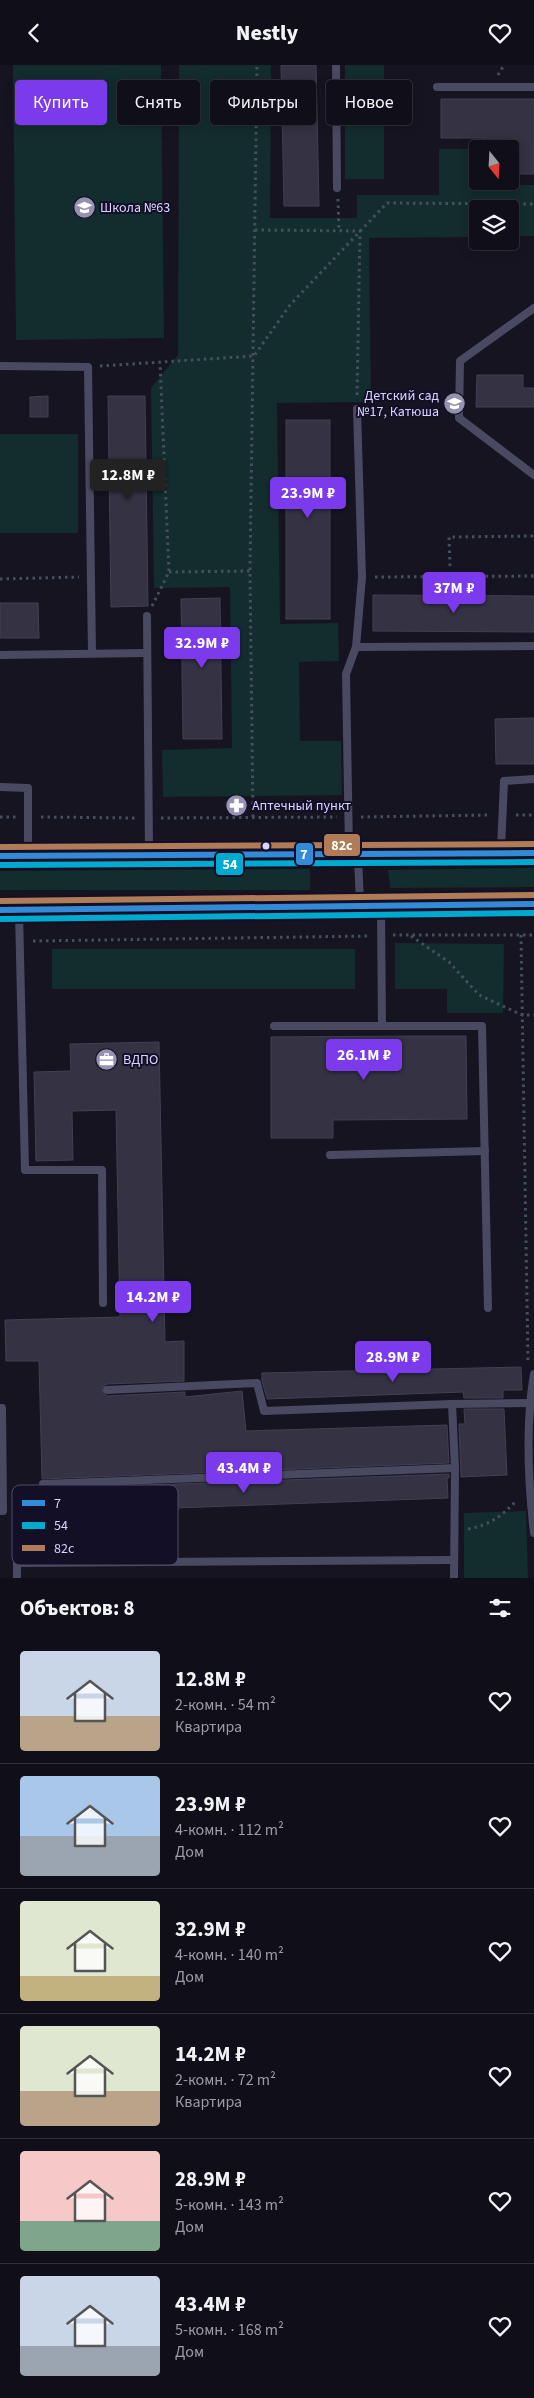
<!DOCTYPE html>
<html lang="ru">
<meta charset="utf-8">
<style>
:root{--surface:#100f19;--page:#1e1d26;--text:#f1f3f6;--muted:#9c9ca2;--line:#302f38;--accent:#7c3aed}
body{margin:0;font-family:"Source Sans 3",sans-serif;background:var(--page);color:var(--text);height:100vh;display:flex;flex-direction:column;font-size:19px;white-space:nowrap}
*{box-sizing:border-box;margin:0}
p{font-size:16px;color:var(--muted)}
.icon{flex:none;width:28px;height:28px;fill:none;stroke:currentColor;stroke-width:2;stroke-linecap:round;stroke-linejoin:round}
.map{position:relative;height:1513px;overflow:hidden}
.sheet{display:flex;flex-direction:column;background:var(--surface);flex:1}
.sheet>*{flex:none}
.guide{position:absolute;left:15px;top:15px;width:505px;height:45px;display:flex;gap:10px}
.needle{width:32px;rotate:162deg}
.buttons{position:absolute;left:469px;top:75px;display:grid;gap:10px}
.buttons a{display:grid;place-items:center;width:50px;height:50px;border-radius:5px;background:var(--surface);box-shadow:0 2px 12px #0003,0 0 0 1px var(--line);font-size:25px}
.price{position:absolute;translate:-50% -42px;padding:0 11px;border-radius:5px;background:var(--accent);color:#fff;font-size:16px;line-height:32px;filter:drop-shadow(0 1px 2px #0008)}
.price::after{content:'';position:absolute;left:50%;top:30px;width:15px;height:11px;margin-left:-8px;background:inherit;clip-path:polygon(0 0,100% 0,50% 100%)}
.price.selected{background:#222;color:#fff}
ul{padding:0;list-style:none}
li{display:flex;align-items:center;gap:15px;height:125px;padding:0 20px}
li+li{border-top:1px solid var(--line)}
li span{display:grid;place-items:center;flex:none;width:140px;height:100px;border-radius:5px;color:#555}
li>.icon{margin-inline-start:auto}
span .icon{width:60px;height:60px;fill:#fffc;stroke-width:1}
li b{font-size:21px}
h2{display:flex;justify-content:space-between;align-items:center;height:60px;padding:0 20px;font-size:21px}
.chip{padding:0 18px;border-radius:5px;background:var(--surface);box-shadow:0 2px 12px #0003,0 0 0 1px var(--line);font-size:18px;line-height:45px}
.chip.selected{background:var(--accent);color:#fff}
header{display:flex;justify-content:space-between;align-items:center;height:65px;padding:0 20px;background:var(--surface);font-size:22px;font-weight:800}
.map>svg:first-child{display:block}
.grass{fill:#132c2d}
.building{fill:#343243;stroke:#433f54}
.lines{fill:none;stroke-linecap:round;stroke-linejoin:round}
.path{stroke:#44505f;stroke-width:3;stroke-dasharray:2.5 4;stroke-linecap:butt}
.service{stroke:#4a4962;stroke-width:8}
.primary{stroke:#5e5373;stroke-width:25}
.bus-1-casing{stroke:#130f26;stroke-width:10}
.bus-2-casing{stroke:#130f26;stroke-width:10}
.bus-3-casing{stroke:#130f26;stroke-width:10}
.bus-1{stroke:#338bd7;stroke-width:6}
.bus-2{stroke:#00a9ce;stroke-width:6}
.bus-3{stroke:#b07c57;stroke-width:6}
.bus-dot{fill:#d9d4ff;stroke:#130f26;stroke-width:2}
.labels{text-anchor:middle;dominant-baseline:central;stroke-width:4;stroke-linejoin:round;paint-order:stroke}
.poi-label{font-size:14px;fill:#d9d4ff;stroke:#130f26;text-anchor:start}
.key{fill:#130f26;stroke:#4e4a67;stroke-width:1}
.key-label{font-size:14px;fill:#d9d4ff}
.line-badge{stroke:#130f26;stroke-width:2}
.badge-label{font-size:14px;text-anchor:middle;font-weight:bold;fill:#fff}
</style>
<header><svg class="icon" aria-label="back" viewBox="0 0 24 24"><path d="M15 5l-7 7 7 7"/></svg>Nestly<svg class="icon" aria-label="heart" viewBox="0 0 24 24"><path d="M12 20l-8-8c-3-5 5-10 8-4 3-6 11-1 8 4z"/></svg></header>
<div class="map">
<svg width="534" height="1513" viewBox="0 0 534 1513">
<rect width="100%" height="100%" fill="#161421"/>
<!-- grass -->
<g class="grass">
<path d="M 13,0 L 161,0 L 164,273 L 16,275 Z"/>
<path d="M 179,0 L 271,0 L 270,153 L 357,153 L 357,130 L 439,130 L 439,84 L 470,84 L 470,120 L 534,120 L 534,171 L 510,171 L 510,144 L 478,144 L 477,172 L 369,173 L 371,337 L 277,338 L 280,559 L 338,558 L 339,596 L 299,597 L 300,676 L 341,676 L 342,730 L 163,732 L 162,685 L 232,683 L 230,522 L 154,523 L 151,323 L 178,290 Z"/>
<rect x="345" y="0" width="39" height="114"/>
<rect x="0" y="369" width="78" height="99"/>
<path d="M 534,803 L 534,822 L 390,823 L 388,805 Z"/>
<path d="M 310,804 L 310,825 L 0,825 L 0,806 Z"/>
<path d="M 395,878 L 504,879 L 503,948 L 447,948 L 447,924 L 395,924 Z"/>
<rect x="52" y="884" width="303" height="40"/>
<path d="M 526,1446 L 528,1513 L 464,1513 L 464,1448 Z"/>
</g>
<!-- building -->
<g class="building">
<path d="M 281,0 L 316,0 L 319,141 L 284,141 Z"/>
<path d="M 441,34 L 534,34 L 534,109 L 510,109 L 510,84 L 484,84 L 484,73 L 441,73 Z"/>
<path d="M 477,310 L 523,310 L 523,323 L 534,323 L 534,342 L 476,342 Z"/>
<path d="M 48,331 L 48,352 L 30,352 L 30,332 Z"/>
<path d="M 108,331 L 145,331 L 148,541 L 111,542 Z"/>
<rect x="286" y="355" width="44" height="199"/>
<path d="M 373,530 L 534,531 L 534,567 L 373,566 Z"/>
<path d="M 220,533 L 222,674 L 183,674 L 181,534 Z"/>
<path d="M 0,538 L 38,538 L 39,573 L 0,573 Z"/>
<path d="M 534,653 L 534,699 L 496,699 L 495,654 Z"/>
<path d="M 422,971 L 466,971 L 467,1054 L 333,1055 L 333,1073 L 271,1073 L 271,972 Z"/>
<path d="M 159,977 L 165,1277 L 184,1276 L 184,1316 L 107,1319 L 102,1323 L 103,1328 L 107,1331 L 185,1327 L 185,1332 L 242,1326 L 246,1366 L 447,1360 L 449,1398 L 42,1414 L 39,1296 L 6,1296 L 5,1255 L 120,1252 L 116,1045 L 72,1046 L 73,1095 L 36,1096 L 34,1007 L 71,1006 L 70,979 Z"/>
<path d="M 521,1302 L 522,1325 L 503,1325 L 503,1333 L 464,1333 L 463,1327 L 267,1334 L 262,1316 L 262,1308 Z"/>
<path d="M 464,1344 L 504,1344 L 507,1410 L 461,1412 L 459,1359 L 465,1359 Z"/>
<path d="M 449,1409 L 449,1413 L 447,1413 L 448,1433 L 39,1448 L 39,1427 L 42,1427 L 42,1424 Z"/>
</g>
<g class="lines">
<!-- path -->
<g class="path">
<path d="M 498,10 L 504,0"/>
<path d="M 338,134 L 339,166"/>
<path d="M 255,165 L 360,166 L 357,331"/>
<path d="M 100,301 L 254,291 L 290,240 L 387,138 L 534,139"/>
<path d="M 450,501 L 449,472 L 534,471"/>
<path d="M 169,507 L 250,506"/>
<path d="M 375,512 L 534,511"/>
<path d="M 0,514 L 79,512"/>
<path d="M 152,541 L 169,507 L 160,298"/>
<path d="M 516,750 L 534,750"/>
<path d="M 0,752 L 17,752"/>
<path d="M 41,752 L 137,753"/>
<path d="M 253,752 L 250,506 L 257,0"/>
<path d="M 361,752 L 489,750"/>
<path d="M 161,753 L 337,752"/>
<path d="M 393,870 L 534,870"/>
<path d="M 521,870 L 528,1298"/>
<path d="M 411,871 L 449,897 L 479,930 L 522,950 L 534,950"/>
<path d="M 33,876 L 369,871"/>
<path d="M 468,1464 C 490,1460 502,1451 517,1435"/>
</g>
<!-- service -->
<g class="service">
<path d="M 336,0 L 337,123"/>
<path d="M 437,22 L 534,22"/>
<path d="M 534,243 L 460,296 L 459,353 L 534,410"/>
<path d="M 0,301 L 88,302 L 92,588"/>
<path d="M 147,551 L 149,786"/>
<path d="M 356,582 L 534,581"/>
<path d="M 0,590 L 147,588"/>
<path d="M 0,722 L 28,723 L 28,787"/>
<path d="M 501,784 L 504,716 L 534,714"/>
<path d="M 349,786 L 346,609 L 356,582 L 362,512 L 357,344"/>
<path d="M 358,793 L 360,839"/>
<path d="M 381,844 L 382,961"/>
<path d="M 19,847 L 25,1105 L 102,1105 L 103,1238"/>
<path d="M 274,961 L 482,961 L 488,1243"/>
<path d="M 330,1090 L 485,1086"/>
<path d="M 534,1309 C 525,1361 528,1416 534,1468"/>
<path d="M 107,1325 L 257,1318 L 264,1346 L 452,1339 L 455,1403 L 454,1513"/>
<path d="M 452,1339 L 532,1338"/>
<path d="M 0,1343 L 2,1343 L 3,1446 L 0,1446"/>
<path d="M 43,1419 L 455,1403"/>
<path d="M 17,1513 L 17,1498 L 453,1495"/>
</g>
<!-- primary -->
<g class="primary">
<path d="M 0,791 L 534,788"/>
<path d="M 0,845 L 534,839"/>
</g>
<defs>
<g id="bus-1">
<path d="M 0,791 L 534,788"/>
<path d="M 0,845 L 534,839"/>
</g>
<g id="bus-2">
<path d="M 0,800 L 534,797"/>
<path d="M 0,854 L 534,848"/>
</g>
<g id="bus-3">
<path d="M 0,782 L 534,779"/>
<path d="M 0,836 L 534,830"/>
</g>
</defs>
<!-- bus-1 casing -->
<use href="#bus-1" class="bus-1-casing"/>
<!-- bus-2 casing -->
<use href="#bus-2" class="bus-2-casing"/>
<!-- bus-3 casing -->
<use href="#bus-3" class="bus-3-casing"/>
<!-- bus-1 -->
<use href="#bus-1" class="bus-1"/>
<!-- bus-2 -->
<use href="#bus-2" class="bus-2"/>
<!-- bus-3 -->
<use href="#bus-3" class="bus-3"/>
</g>
<!-- icons -->
<defs>
<symbol id="school-disc" viewBox="-11 -11 22 22"><circle r="9.5" fill="#9591b1" stroke="#130f26"/><path d="M0-5L7-2L0 1L-7-2ZM-4 1L0 2.5L4 1V4Q0 6-4 4Z" fill="#fff"/></symbol>
<symbol id="pharmacy-disc" viewBox="-11 -11 22 22"><circle r="9.5" fill="#9591b1" stroke="#130f26"/><path d="M-2-6h4v4h4v4h-4v4h-4v-4h-4v-4h4Z" fill="#fff"/></symbol>
<symbol id="office-disc" viewBox="-11 -11 22 22"><circle r="9.5" fill="#9591b1" stroke="#130f26"/><path d="M-6-3h4V-5.5h4V-3h4V5H-6ZM-1-4.5V-3h2v-1.5ZM-6 0V1H6V0Z" fill="#fff"/></symbol>
</defs>
<g fill-rule="evenodd">
<use href="#school-disc" x="72" y="130" width="25" height="25"/>
<use href="#school-disc" x="442" y="326" width="25" height="25"/>
<use href="#pharmacy-disc" x="224" y="728" width="25" height="25"/>
<use href="#office-disc" x="94" y="982" width="25" height="25"/>
</g>
<!-- markers -->
<circle class="bus-dot" cx="266" cy="781" r="4.5"/>
<g class="labels">
<!-- poi labels -->
<g class="poi-label">
<text x="100" y="143">Школа №63</text>
<text x="439" y="331" text-anchor="end">Детский сад<tspan x="439" dy="16">№17, Катюша</tspan></text>
<text x="252" y="741">Аптечный пункт</text>
<text x="123" y="995">ВДПО</text>
</g>
</g>
<!-- legend -->
<rect x="12" y="1420" width="166" height="80" rx="8" class="key"/>
<rect x="22" y="1435" width="23" height="6" fill="#338bd7"/>
<rect x="22" y="1457" width="23" height="7" fill="#00a9ce"/>
<rect x="22" y="1480" width="23" height="6" fill="#b07c57"/>
<g class="key-label">
<text x="54" y="1443">7</text>
<text x="54" y="1465">54</text>
<text x="54" y="1488">82с</text>
</g>
<g class="line-badge">
<rect x="323" y="768" width="38" height="24" rx="5" fill="#b07c57"/>
<rect x="295" y="777" width="19" height="24" rx="5" fill="#338bd7"/>
<rect x="215" y="787" width="29" height="24" rx="5" fill="#00a9ce"/>
</g>
<g class="badge-label">
<text x="342" y="785">82с</text>
<text x="304" y="794">7</text>
<text x="230" y="804">54</text>
</g>
</svg>
<div class="buttons">
<a><svg class="needle" viewBox="-14 -14 28 28"><path d="M0-13l5 13h-10z" fill="#e53935"/><path d="M0 13l5-13h-10z" fill="#9c9ca2"/></svg></a>
<a><svg class="icon" aria-label="layers" viewBox="0 0 24 24"><path d="M12 4l9 5-9 5-9-5zM3 14l9 5 9-5"/></svg></a>
</div>
<b class="price selected" style="left:128px;top:436px">12.8M ₽</b>
<b class="price" style="left:308px;top:454px">23.9M ₽</b>
<b class="price" style="left:454px;top:549px">37M ₽</b>
<b class="price" style="left:202px;top:604px">32.9M ₽</b>
<b class="price" style="left:364px;top:1016px">26.1M ₽</b>
<b class="price" style="left:153px;top:1258px">14.2M ₽</b>
<b class="price" style="left:393px;top:1318px">28.9M ₽</b>
<b class="price" style="left:244px;top:1429px">43.4M ₽</b>
<div class="guide">
<a class="chip selected">Купить</a>
<a class="chip">Снять</a>
<a class="chip">Фильтры</a>
<a class="chip">Новое</a>
</div>
</div>
<section class="sheet">
<h2>Объектов: 8<svg class="icon" aria-label="filters" viewBox="0 0 24 24"><path d="M4 7h16M4 17h16"/><circle cx="9" cy="7" r="2"/><circle cx="15" cy="17" r="2"/></svg></h2>
<ul>
<li><span style="background:linear-gradient(#c9d6e8 65%,#b9a48a 0)"><svg class="icon" aria-label="home" viewBox="0 0 24 24"><path d="M3 11l9-7 9 7M6 9v11h12V9"/></svg></span><div><b>12.8M ₽</b><p>2-комн. · 54 m²</p><p>Квартира</p></div><svg class="icon" aria-label="heart" viewBox="0 0 24 24"><path d="M12 20l-8-8c-3-5 5-10 8-4 3-6 11-1 8 4z"/></svg></li>
<li><span style="background:linear-gradient(#a9c7e8 60%,#9aa5b1 0)"><svg class="icon" aria-label="home" viewBox="0 0 24 24"><path d="M3 11l9-7 9 7M6 9v11h12V9"/></svg></span><div><b>23.9M ₽</b><p>4-комн. · 112 m²</p><p>Дом</p></div><svg class="icon" aria-label="heart" viewBox="0 0 24 24"><path d="M12 20l-8-8c-3-5 5-10 8-4 3-6 11-1 8 4z"/></svg></li>
<li><span style="background:linear-gradient(#dfe7d0 75%,#c2b280 0)"><svg class="icon" aria-label="home" viewBox="0 0 24 24"><path d="M3 11l9-7 9 7M6 9v11h12V9"/></svg></span><div><b>32.9M ₽</b><p>4-комн. · 140 m²</p><p>Дом</p></div><svg class="icon" aria-label="heart" viewBox="0 0 24 24"><path d="M12 20l-8-8c-3-5 5-10 8-4 3-6 11-1 8 4z"/></svg></li>
<li><span style="background:linear-gradient(#dfe7d0 65%,#b9a48a 0)"><svg class="icon" aria-label="home" viewBox="0 0 24 24"><path d="M3 11l9-7 9 7M6 9v11h12V9"/></svg></span><div><b>14.2M ₽</b><p>2-комн. · 72 m²</p><p>Квартира</p></div><svg class="icon" aria-label="heart" viewBox="0 0 24 24"><path d="M12 20l-8-8c-3-5 5-10 8-4 3-6 11-1 8 4z"/></svg></li>
<li><span style="background:linear-gradient(#f6c9c9 70%,#7fa58c 0)"><svg class="icon" aria-label="home" viewBox="0 0 24 24"><path d="M3 11l9-7 9 7M6 9v11h12V9"/></svg></span><div><b>28.9M ₽</b><p>5-комн. · 143 m²</p><p>Дом</p></div><svg class="icon" aria-label="heart" viewBox="0 0 24 24"><path d="M12 20l-8-8c-3-5 5-10 8-4 3-6 11-1 8 4z"/></svg></li>
<li><span style="background:linear-gradient(#c9d6e8 70%,#9aa5b1 0)"><svg class="icon" aria-label="home" viewBox="0 0 24 24"><path d="M3 11l9-7 9 7M6 9v11h12V9"/></svg></span><div><b>43.4M ₽</b><p>5-комн. · 168 m²</p><p>Дом</p></div><svg class="icon" aria-label="heart" viewBox="0 0 24 24"><path d="M12 20l-8-8c-3-5 5-10 8-4 3-6 11-1 8 4z"/></svg></li>
</ul>
</section>
